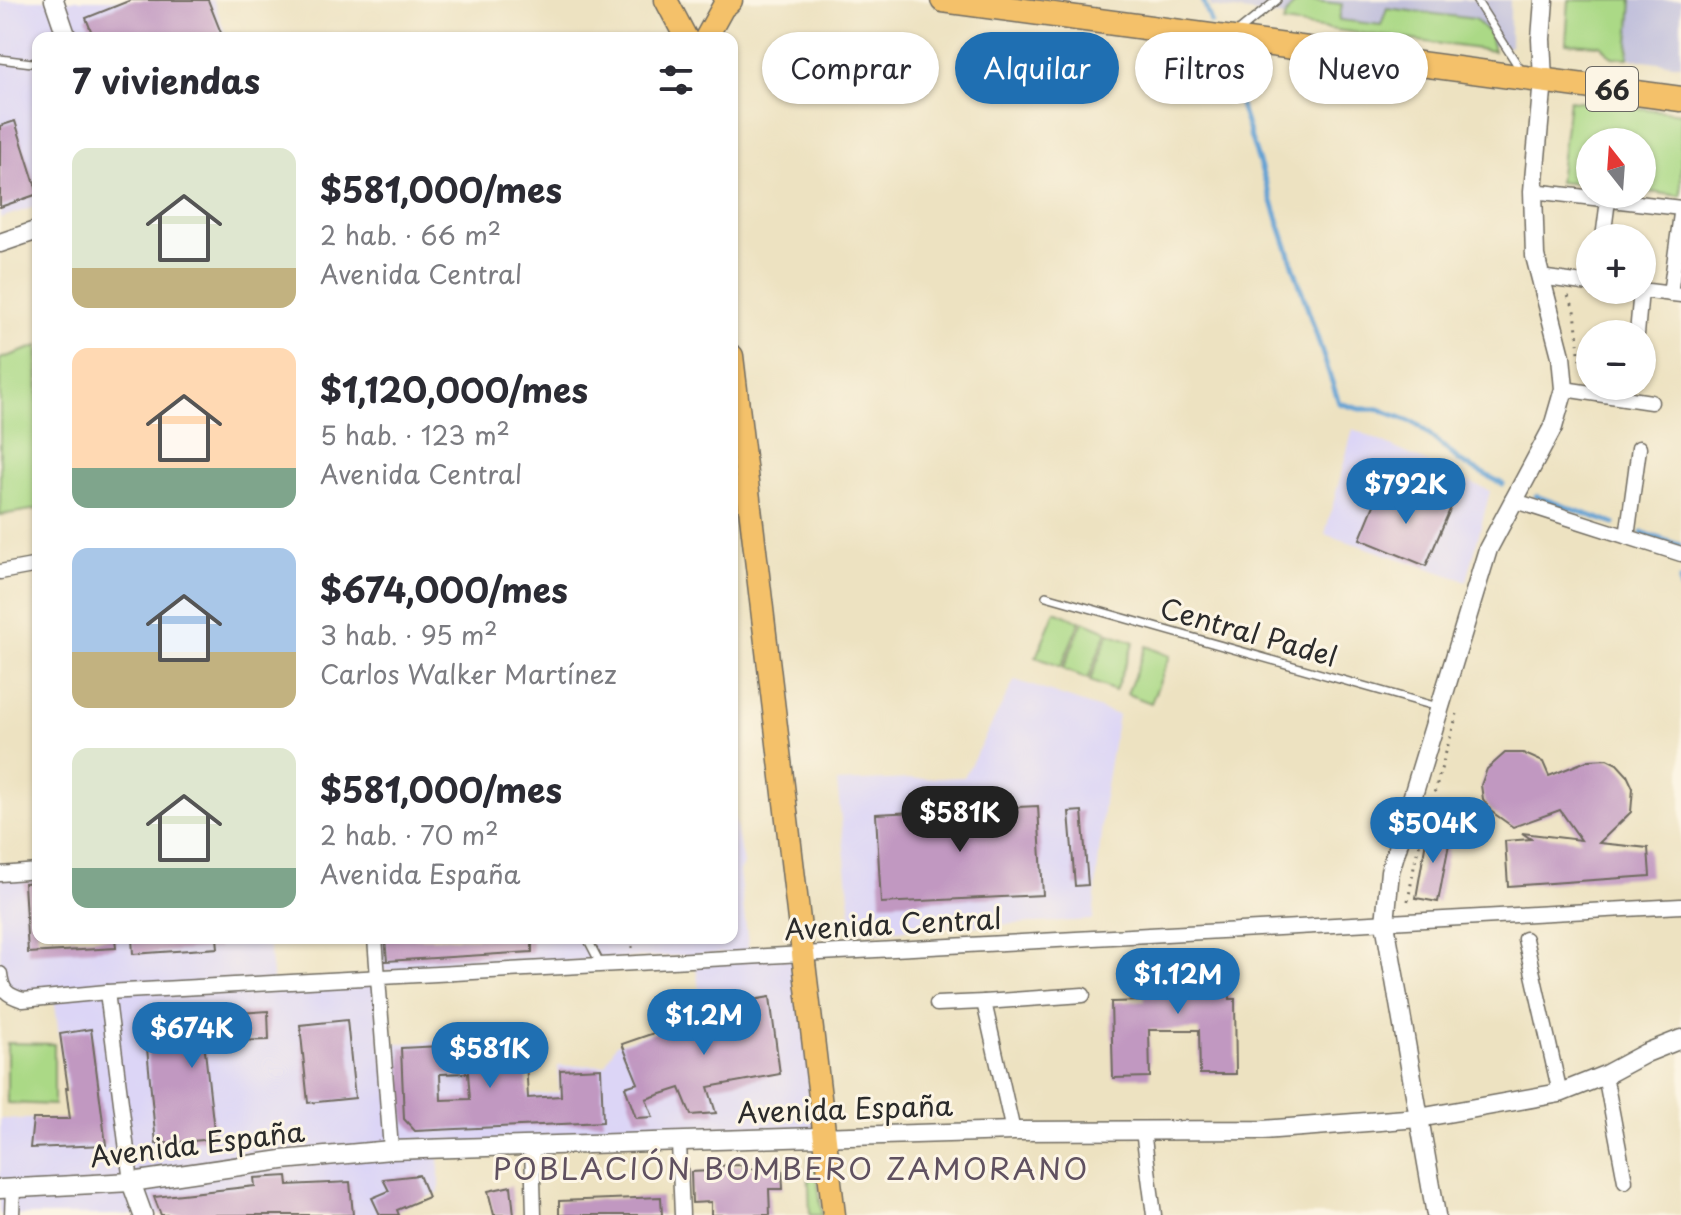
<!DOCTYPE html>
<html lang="es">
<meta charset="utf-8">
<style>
:root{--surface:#fff;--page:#f2f2f3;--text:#2b2b33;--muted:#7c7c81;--accent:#1f6fb2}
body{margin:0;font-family:"Playpen Sans",sans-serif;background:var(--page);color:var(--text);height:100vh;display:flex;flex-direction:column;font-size:30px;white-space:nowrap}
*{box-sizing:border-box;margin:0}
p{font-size:26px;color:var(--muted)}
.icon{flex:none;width:44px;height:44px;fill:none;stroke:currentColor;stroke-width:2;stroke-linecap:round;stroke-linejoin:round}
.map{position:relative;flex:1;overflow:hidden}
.details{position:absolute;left:32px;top:32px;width:706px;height:912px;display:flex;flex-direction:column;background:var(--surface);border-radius:16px;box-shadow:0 2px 6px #0004}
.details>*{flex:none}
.guide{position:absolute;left:762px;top:32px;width:760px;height:72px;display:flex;gap:16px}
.needle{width:52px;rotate:343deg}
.controls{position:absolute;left:1576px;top:128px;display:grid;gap:16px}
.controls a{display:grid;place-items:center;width:80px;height:80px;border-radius:50%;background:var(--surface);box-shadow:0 2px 6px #0004;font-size:40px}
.price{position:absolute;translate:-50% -68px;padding:0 18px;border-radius:28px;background:var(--accent);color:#fff;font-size:26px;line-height:52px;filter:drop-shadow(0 2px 4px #0008)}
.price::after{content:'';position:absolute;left:50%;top:48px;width:24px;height:18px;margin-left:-12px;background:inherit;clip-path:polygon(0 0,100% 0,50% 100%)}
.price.current{background:#222;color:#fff}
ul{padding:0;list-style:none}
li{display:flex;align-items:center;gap:24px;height:200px;padding:0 40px}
li span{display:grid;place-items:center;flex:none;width:224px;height:160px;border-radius:16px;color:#555}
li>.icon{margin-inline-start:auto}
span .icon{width:96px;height:96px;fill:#fffc;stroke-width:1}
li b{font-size:34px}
h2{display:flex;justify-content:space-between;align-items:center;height:96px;padding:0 40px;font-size:34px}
.chip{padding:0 28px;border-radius:36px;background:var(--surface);box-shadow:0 2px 6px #0004;font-size:28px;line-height:72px}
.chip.current{background:var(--accent);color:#fff}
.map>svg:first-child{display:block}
.built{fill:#dcd5f6}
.industrial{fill:#c2c1dc}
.green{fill:#abd986;stroke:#6b8258;stroke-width:2}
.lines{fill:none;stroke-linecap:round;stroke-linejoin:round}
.stream{stroke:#61a0d3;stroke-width:5}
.building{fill:#c198c1;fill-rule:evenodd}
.service-casing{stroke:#6f6b60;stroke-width:10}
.minor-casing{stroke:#6f6b60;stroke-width:17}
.tertiary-casing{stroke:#6f6b60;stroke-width:21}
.primary-casing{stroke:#6f6b60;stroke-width:25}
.trunk-casing{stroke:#6f6b60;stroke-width:27}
.path{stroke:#6f6b60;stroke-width:3;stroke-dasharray:2 6;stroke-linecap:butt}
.service{stroke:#fff;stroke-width:7}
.minor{stroke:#fff;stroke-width:14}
.tertiary{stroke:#fff;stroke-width:18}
.primary{stroke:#f4c16a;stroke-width:22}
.trunk{stroke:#f4c16a;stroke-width:24}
.labels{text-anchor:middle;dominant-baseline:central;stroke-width:6;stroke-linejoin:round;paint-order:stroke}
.shield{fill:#fcf5e5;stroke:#6a6863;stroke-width:2}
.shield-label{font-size:26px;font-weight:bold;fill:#2b2b2b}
.street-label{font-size:28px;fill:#2b2b2b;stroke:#fcf5e5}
.neighbourhood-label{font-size:30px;letter-spacing:2px;fill:#605160;stroke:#fcf5e5}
</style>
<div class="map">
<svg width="1681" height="1215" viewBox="0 0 1681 1215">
<rect width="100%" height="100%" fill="#fcf5e5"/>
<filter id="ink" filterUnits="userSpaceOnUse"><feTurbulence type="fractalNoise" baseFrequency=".0125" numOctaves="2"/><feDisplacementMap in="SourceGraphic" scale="16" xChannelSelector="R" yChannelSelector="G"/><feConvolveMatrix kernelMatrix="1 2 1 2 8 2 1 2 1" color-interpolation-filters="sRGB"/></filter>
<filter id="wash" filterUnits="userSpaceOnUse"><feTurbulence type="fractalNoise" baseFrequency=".006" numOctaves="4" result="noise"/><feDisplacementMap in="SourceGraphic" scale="32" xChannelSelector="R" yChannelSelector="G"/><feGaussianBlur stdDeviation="1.8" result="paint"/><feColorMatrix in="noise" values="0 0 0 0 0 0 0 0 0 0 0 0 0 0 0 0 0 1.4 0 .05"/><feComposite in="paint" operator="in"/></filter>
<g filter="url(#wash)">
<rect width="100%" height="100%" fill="#ede2c1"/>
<!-- built -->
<g class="built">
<path d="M 0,0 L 213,0 L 227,38 L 38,38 L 38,206 L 0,218 Z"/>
<path d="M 1353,429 L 1490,491 L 1467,581 L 1325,534 Z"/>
<path d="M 1015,680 L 1118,715 L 1105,791 L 1093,920 L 853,932 L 837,782 L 964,777 Z"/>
<path d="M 732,804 L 743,864 L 739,872 L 749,952 L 383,971 L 380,938 L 732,938 Z"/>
<path d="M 38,871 L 38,938 L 268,938 L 273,983 L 379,977 L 380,1044 L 524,1038 L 528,1095 L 559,1093 L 558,1066 L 605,1065 L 616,1044 L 703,1017 L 695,960 L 802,954 L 824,1136 L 439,1149 L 439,1192 L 386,1215 L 0,1215 L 0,1119 L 70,1119 L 54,997 L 0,989 L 0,874 Z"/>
</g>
<!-- industrial -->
<g class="industrial">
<path d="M 1209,0 L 1510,0 L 1510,47 L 1211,7 Z"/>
<path d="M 1632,0 L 1681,0 L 1681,65 L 1629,58 Z"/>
</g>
<!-- green -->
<g class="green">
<path d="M 1307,0 L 1342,4 L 1339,20 L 1381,25 L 1387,8 L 1475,19 L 1490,34 L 1494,51 L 1283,23 C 1288,9 1292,3 1307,0 Z"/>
<path d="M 1569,0 L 1632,0 L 1628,58 L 1612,57 L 1601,45 L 1566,43 Z"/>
<path d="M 1569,100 L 1681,113 L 1681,196 L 1642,191 L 1642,142 L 1590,142 L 1590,185 L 1559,182 Z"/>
<path d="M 38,346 L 38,509 L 0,515 L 0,359 Z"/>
<path d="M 1055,611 L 1080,621 L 1061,667 L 1036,657 Z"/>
<path d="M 1083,621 L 1107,631 L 1088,679 L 1063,669 Z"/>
<path d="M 1109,633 L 1134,642 L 1115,691 L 1090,681 Z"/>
<path d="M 1146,646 L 1170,656 L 1151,703 L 1127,694 Z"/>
<path d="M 7,1043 L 54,1044 L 54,1105 L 7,1103 Z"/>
<path d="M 808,1159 L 815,1160 L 822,1215 L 810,1215 Z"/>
</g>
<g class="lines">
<!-- stream -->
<g class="stream">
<path d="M 1203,0 L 1211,22"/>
<path d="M 1222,51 L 1339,403 L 1360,409 L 1379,409 L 1417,424 L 1461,462 L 1503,484"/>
<path d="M 1536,496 L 1614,524"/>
<path d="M 1642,533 L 1679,545"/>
<path d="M 1680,580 L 1681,589"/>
</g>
</g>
<g id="blocks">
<!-- building -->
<g class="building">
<path d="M 131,0 L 208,0 L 223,38 L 94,38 L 86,18 Z"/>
<path d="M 15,121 L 38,194 L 0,207 L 0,126 Z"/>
<path d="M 1381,488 L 1420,504 L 1424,495 L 1451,507 L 1426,566 L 1360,539 Z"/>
<path d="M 1505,753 L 1523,753 L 1543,762 L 1549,776 L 1589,760 L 1607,759 L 1617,764 L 1627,775 L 1633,788 L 1631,812 L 1599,843 L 1648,848 L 1650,876 L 1508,886 L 1505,841 L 1531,839 L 1522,833 L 1581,840 L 1560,810 L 1513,827 L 1492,812 L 1483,799 L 1481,785 L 1487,769 Z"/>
<path d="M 1038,806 L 1043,895 L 881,903 L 876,814 Z"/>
<path d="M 1082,811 L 1088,885 L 1075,886 L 1069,812 Z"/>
<path d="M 1428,829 L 1451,833 L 1438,902 L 1416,898 Z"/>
<path d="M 38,882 L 38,938 L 115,938 L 116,948 L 28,953 L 24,883 Z"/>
<path d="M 132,938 L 217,938 L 218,948 L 133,954 Z"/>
<path d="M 385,938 L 532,938 L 532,952 L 387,961 Z"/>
<path d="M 1227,956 L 1230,999 L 1235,999 L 1236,1074 L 1200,1074 L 1199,1030 L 1149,1030 L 1150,1077 L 1113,1078 L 1111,1002 L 1144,1001 L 1142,978 L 1149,977 L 1148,961 Z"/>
<path d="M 770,997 L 780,1074 L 708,1087 L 716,1113 L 691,1115 L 680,1088 L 646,1099 L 653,1117 L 636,1118 L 625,1087 L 638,1083 L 622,1044 L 654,1033 L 736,1014 L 735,1003 Z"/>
<path d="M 268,1011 L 269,1040 L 204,1042 L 215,1139 L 156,1144 L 147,1048 L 154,1047 L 151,1019 Z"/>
<path d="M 347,1020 L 355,1098 L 308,1103 L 300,1025 Z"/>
<path d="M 91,1029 L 106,1145 L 30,1148 L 33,1119 L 70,1119 L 66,1088 L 68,1088 L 60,1034 Z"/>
<path d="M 525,1042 L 528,1098 L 561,1096 L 560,1070 L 601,1068 L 603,1122 L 415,1131 L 404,1119 L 401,1048 ZM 468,1073 L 470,1099 L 441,1100 L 440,1074 Z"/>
<path d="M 742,1165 L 742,1169 L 782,1168 L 783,1189 L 769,1189 L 770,1215 L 711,1215 L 711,1202 L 692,1203 L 691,1172 L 710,1171 L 710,1166 Z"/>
<path d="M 419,1175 L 428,1197 L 397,1210 L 399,1215 L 380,1215 L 372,1198 L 389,1191 L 383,1179 Z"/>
<path d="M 287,1176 L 288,1185 L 350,1182 L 353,1215 L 161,1215 L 154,1197 L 255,1186 L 254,1178 Z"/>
<path d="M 511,1186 L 514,1215 L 494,1215 L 488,1191 Z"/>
<path d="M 661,1197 L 662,1215 L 559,1215 L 559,1201 Z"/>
</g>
</g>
</g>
<g filter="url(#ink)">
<use href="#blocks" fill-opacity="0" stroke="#6f6b60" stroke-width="2"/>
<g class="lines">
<defs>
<g id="service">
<path d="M 1476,0 L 1522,72"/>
<path d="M 1235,34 L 1277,0"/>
<path d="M 0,59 L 32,63 L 38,61"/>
<path d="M 1046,596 L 1438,707"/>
<path d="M 587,938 L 601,965"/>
</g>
<g id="minor">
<path d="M 1533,191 L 1681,208"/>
<path d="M 1603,238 L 1608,200"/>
<path d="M 1540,277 L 1590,284"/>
<path d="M 1640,290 L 1681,295"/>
<path d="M 1670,294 L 1681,214"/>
<path d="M 1637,334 L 1641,290"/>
<path d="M 1564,389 L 1651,402"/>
<path d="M 1512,500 L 1681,554"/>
<path d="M 1627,537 L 1639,448"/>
<path d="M 0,572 L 38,565"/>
<path d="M 0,874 L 38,871"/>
<path d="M 375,938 L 391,1150"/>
<path d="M 1525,939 L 1560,1093"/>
<path d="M 0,974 C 2,991 7,995 23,1000 L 107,992 L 1681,906"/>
<path d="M 107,992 L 131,1182"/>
<path d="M 937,1004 L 984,1002"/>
<path d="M 1605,1075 L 1625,1181"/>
<path d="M 1013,1131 L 984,1002 L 1083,995"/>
<path d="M 1143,1131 L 1154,1215"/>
<path d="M 679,1143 L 682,1215"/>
<path d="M 532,1146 L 534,1215"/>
<path d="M 12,1215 L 13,1188"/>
</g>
<g id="tertiary">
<path d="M 54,0 L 67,38"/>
<path d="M 0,243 L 38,230"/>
<path d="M 131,1182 L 143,1215"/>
<path d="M 0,1189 L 131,1182 L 282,1160 L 391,1150 L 1013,1131 L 1263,1130 L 1419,1118 L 1560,1093 L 1605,1075 L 1646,1053 L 1681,1039"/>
<path d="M 1436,1215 L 1385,923 L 1390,871 L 1488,549 L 1553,427 L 1564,389 L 1561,356 L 1535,256 L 1533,191 L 1543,80 L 1541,39 L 1544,0"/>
</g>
<g id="primary">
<path d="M 666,0 L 686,38"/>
<path d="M 706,38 L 727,0"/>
<path d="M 732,356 L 834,1215"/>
</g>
<g id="trunk">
<path d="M 943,0 L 1681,99"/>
<path d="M 727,3 L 730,0"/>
</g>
</defs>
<!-- service casing -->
<use href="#service" class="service-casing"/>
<!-- minor casing -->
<use href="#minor" class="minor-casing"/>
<!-- tertiary casing -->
<use href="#tertiary" class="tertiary-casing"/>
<!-- primary casing -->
<use href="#primary" class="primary-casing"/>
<!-- trunk casing -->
<use href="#trunk" class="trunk-casing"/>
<!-- path -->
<g class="path">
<path d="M 1568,296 L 1575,310 L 1580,363"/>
<path d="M 1408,901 L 1416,856 L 1457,714"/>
<path d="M 632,938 L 632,950"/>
</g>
<!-- service -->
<use href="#service" class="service"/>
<!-- minor -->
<use href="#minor" class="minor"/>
<!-- tertiary -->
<use href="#tertiary" class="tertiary"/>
<!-- primary -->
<use href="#primary" class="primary"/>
<!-- trunk -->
<use href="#trunk" class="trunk"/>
</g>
</g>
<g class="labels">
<!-- shield labels -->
<rect class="shield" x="1586" y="67" width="52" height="44" rx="6"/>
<g class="shield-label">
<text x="1612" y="89">66</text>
</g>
<!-- street labels -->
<g class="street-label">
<text transform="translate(1249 631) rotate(16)">Central Padel</text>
<text transform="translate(893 923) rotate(-3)">Avenida Central</text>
<text transform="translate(845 1108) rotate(-2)">Avenida España</text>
<text transform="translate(197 1143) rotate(-7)">Avenida España</text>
</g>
<!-- neighbourhood labels -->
<g class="neighbourhood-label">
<text x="791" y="1167">POBLACIÓN BOMBERO ZAMORANO</text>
</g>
</g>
</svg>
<div class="controls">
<a><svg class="needle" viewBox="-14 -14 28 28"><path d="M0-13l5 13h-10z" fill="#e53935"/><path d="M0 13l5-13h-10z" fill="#7c7c81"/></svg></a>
<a>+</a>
<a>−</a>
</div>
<b class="price" style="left:1406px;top:526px">$792K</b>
<b class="price current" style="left:960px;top:854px">$581K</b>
<b class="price" style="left:1433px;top:865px">$504K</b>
<b class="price" style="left:1178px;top:1016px">$1.12M</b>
<b class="price" style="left:704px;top:1057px">$1.2M</b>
<b class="price" style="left:192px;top:1070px">$674K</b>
<b class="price" style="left:490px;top:1090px">$581K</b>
<div class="guide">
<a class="chip">Comprar</a>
<a class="chip current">Alquilar</a>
<a class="chip">Filtros</a>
<a class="chip">Nuevo</a>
</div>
<section class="details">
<h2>7 viviendas<svg class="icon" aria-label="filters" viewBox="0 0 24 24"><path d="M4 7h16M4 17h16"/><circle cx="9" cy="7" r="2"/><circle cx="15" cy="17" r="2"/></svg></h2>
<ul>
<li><span style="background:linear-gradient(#dfe7d0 75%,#c2b280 0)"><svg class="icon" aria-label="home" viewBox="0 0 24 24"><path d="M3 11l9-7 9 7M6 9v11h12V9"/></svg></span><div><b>$581,000/mes</b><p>2 hab. · 66 m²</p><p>Avenida Central</p></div></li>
<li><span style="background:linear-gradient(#ffd9b3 75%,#7fa58c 0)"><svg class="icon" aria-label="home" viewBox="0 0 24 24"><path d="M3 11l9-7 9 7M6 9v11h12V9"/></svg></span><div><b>$1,120,000/mes</b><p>5 hab. · 123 m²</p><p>Avenida Central</p></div></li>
<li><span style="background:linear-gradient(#a9c7e8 65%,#c2b280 0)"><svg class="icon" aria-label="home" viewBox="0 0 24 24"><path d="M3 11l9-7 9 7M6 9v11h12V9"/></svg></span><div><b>$674,000/mes</b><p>3 hab. · 95 m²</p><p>Carlos Walker Martínez</p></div></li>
<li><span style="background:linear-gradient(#dfe7d0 75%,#7fa58c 0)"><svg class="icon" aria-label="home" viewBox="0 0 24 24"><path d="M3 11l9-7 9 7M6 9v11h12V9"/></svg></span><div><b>$581,000/mes</b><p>2 hab. · 70 m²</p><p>Avenida España</p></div></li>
</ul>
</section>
</div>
